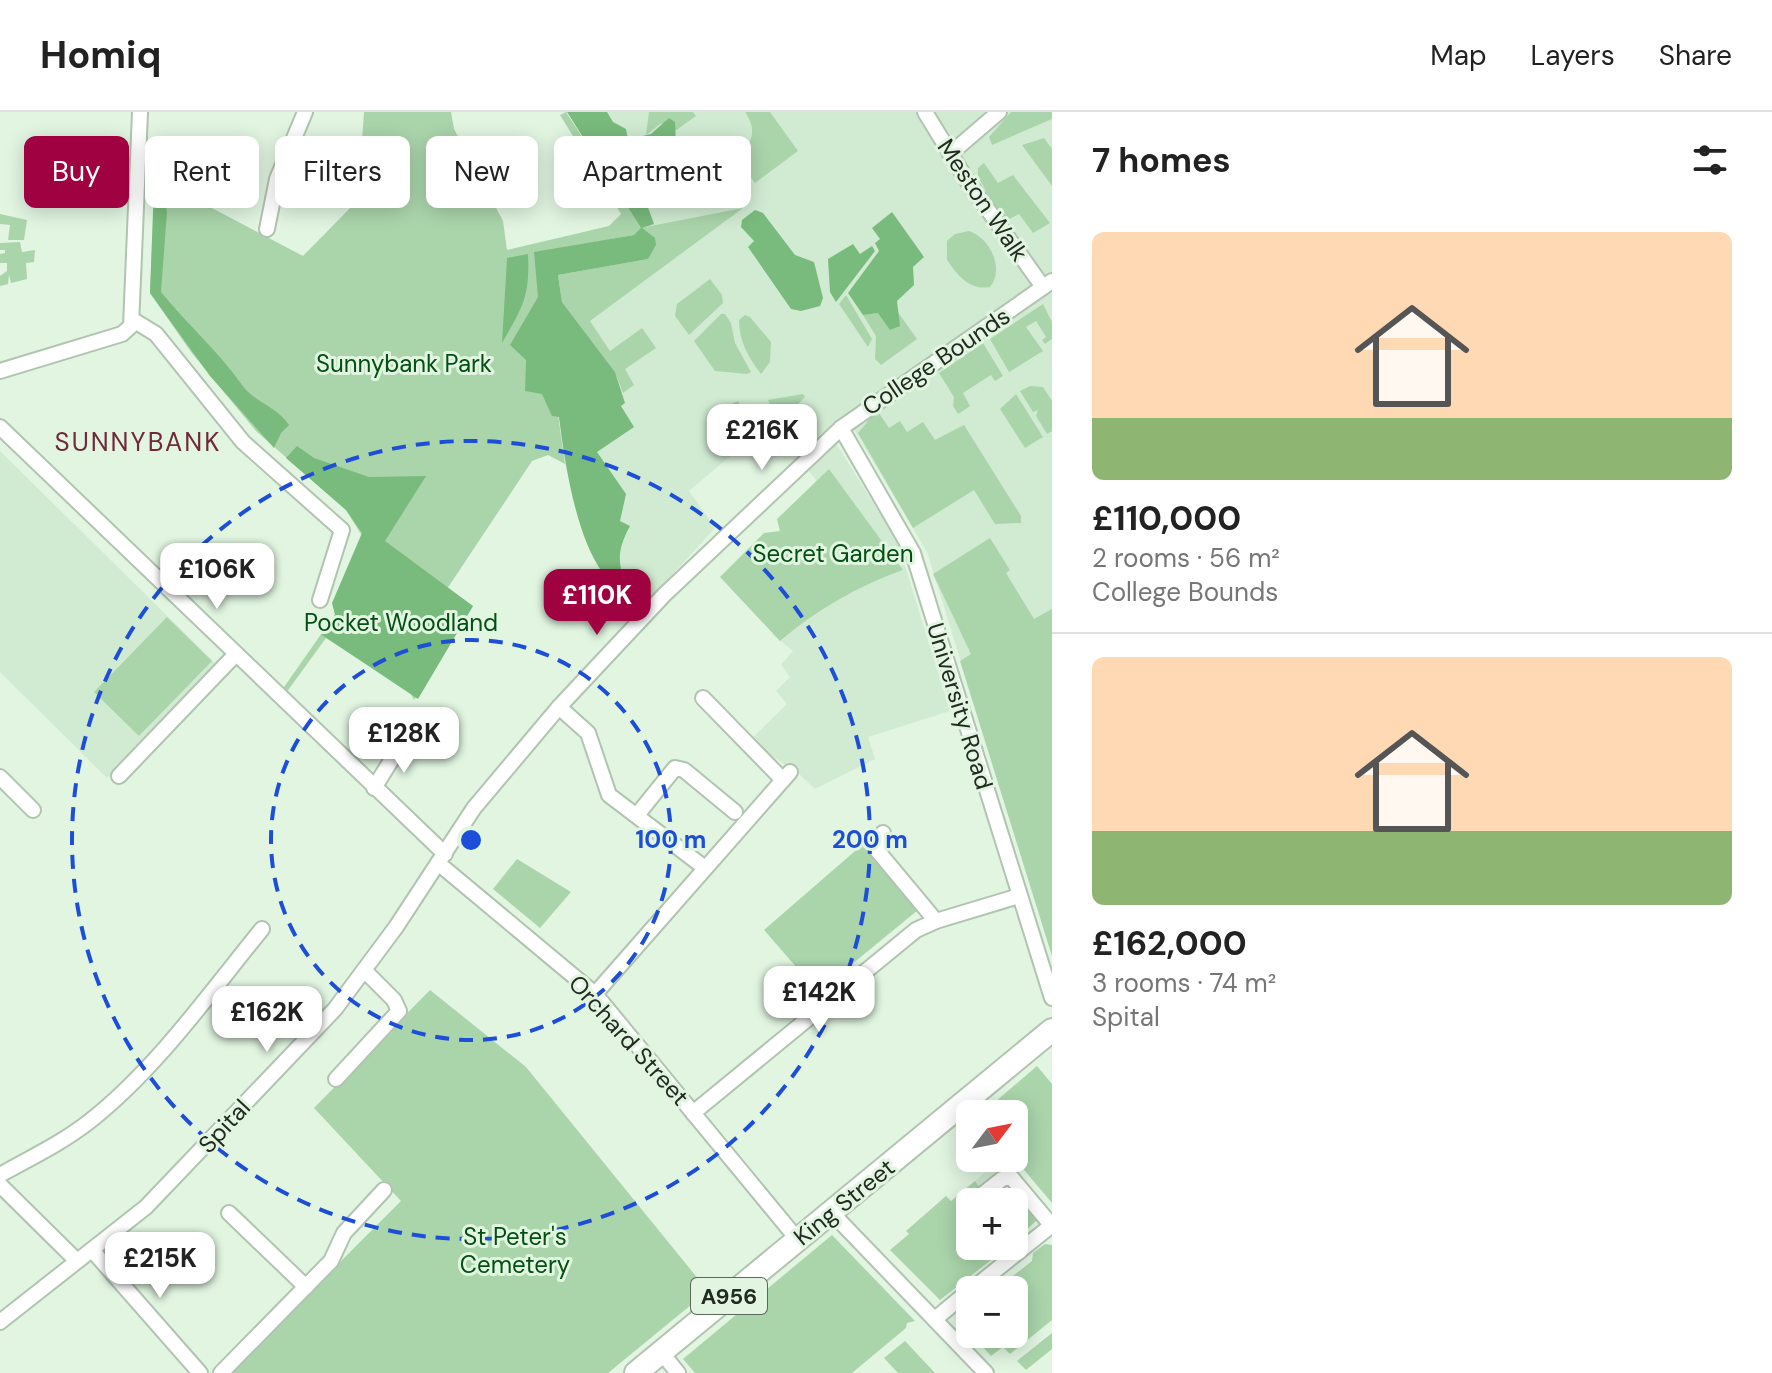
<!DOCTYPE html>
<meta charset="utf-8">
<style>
:root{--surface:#fff;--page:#f2f2f2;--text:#222;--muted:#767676;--line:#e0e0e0;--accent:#9f0141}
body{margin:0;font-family:"DM Sans",sans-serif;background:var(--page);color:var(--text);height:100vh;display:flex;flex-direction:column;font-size:30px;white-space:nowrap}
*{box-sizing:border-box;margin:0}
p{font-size:26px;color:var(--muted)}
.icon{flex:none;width:44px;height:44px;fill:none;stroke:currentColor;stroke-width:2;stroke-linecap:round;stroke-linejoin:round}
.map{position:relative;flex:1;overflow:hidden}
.details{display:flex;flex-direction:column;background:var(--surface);width:720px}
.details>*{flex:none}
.banner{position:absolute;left:24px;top:24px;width:760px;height:72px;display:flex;gap:16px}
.needle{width:52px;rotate:58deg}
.controls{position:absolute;left:956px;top:988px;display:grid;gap:16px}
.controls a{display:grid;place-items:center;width:72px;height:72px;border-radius:12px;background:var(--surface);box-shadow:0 4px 20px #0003;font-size:40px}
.price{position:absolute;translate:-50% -68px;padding:0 18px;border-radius:16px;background:#fff;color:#222;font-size:26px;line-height:52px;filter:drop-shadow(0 2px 4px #0008)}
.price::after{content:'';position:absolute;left:50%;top:48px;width:24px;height:18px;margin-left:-12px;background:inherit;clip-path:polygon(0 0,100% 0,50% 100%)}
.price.on{background:var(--accent);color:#fff}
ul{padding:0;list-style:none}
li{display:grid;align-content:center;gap:16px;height:424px;padding:0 40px}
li+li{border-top:2px solid var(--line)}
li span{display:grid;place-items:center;height:248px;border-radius:12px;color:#555}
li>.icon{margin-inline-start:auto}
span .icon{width:144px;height:144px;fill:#fffc;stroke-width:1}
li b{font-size:34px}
h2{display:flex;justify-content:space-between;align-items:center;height:96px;padding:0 40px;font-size:34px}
.tag{padding:0 28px;border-radius:12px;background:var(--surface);box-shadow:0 4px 20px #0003;font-size:28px;line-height:72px}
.tag.on{background:var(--accent);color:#fff}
header{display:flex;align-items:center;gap:48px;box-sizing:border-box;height:112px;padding:0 40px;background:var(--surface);border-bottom:2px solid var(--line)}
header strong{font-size:38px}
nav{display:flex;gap:44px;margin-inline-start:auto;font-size:28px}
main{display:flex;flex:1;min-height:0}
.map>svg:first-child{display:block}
.built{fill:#d1ebd2}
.green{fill:#aad5ab}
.forest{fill:#79bb7c}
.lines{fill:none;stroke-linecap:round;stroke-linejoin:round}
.minor-casing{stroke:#b1c4b1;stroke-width:18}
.primary-casing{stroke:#b1c4b1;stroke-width:26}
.minor{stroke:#fff;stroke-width:14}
.primary{stroke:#fff;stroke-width:22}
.ring{fill:none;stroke:#1d4ed8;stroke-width:4;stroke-dasharray:14 10}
.labels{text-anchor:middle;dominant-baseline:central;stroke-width:6;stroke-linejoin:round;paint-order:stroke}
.shield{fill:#e1f5e1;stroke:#5b675b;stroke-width:2}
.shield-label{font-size:22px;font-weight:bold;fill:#222a22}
.street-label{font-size:24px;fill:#222a22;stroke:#e1f5e1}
.park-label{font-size:24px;fill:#034f14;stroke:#e1f5e1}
.neighbourhood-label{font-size:26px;letter-spacing:2px;fill:#6f293a;stroke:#e1f5e1}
.centre{fill:#1d4ed8;stroke:#e1f5e1;stroke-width:4}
.ring-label{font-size:24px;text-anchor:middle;font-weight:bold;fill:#1d4ed8;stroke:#e1f5e1;stroke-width:6;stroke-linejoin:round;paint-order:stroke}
</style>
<header>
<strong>Homiq</strong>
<nav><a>Map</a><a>Layers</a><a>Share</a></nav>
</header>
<main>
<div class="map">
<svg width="1052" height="1261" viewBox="0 0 1052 1261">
<rect width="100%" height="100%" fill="#e1f5e1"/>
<!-- built -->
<g class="built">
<path d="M 567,0 L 1052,0 L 1052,844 L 927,440 L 853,316 L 842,305 L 815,327 L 802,325 L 780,342 L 769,325 L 748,344 L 740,336 L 689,379 L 715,416 L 641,497 L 602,461 L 579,405 L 565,352 L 544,194 L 641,116 Z"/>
<path d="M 836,331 L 898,431 L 950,599 L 868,625 L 875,647 L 815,677 L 797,660 L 798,656 L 788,655 L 750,628 L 787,592 L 776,579 L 790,565 L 781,553 L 793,539 L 772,522 L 816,368 L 806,356 Z"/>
<path d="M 0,339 L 215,551 L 107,666 L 0,560 Z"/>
<path d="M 1003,1046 L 1014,1046 L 1018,1051 L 982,1079 L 975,1069 Z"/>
</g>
<!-- green -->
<g class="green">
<path d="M 364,0 L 451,0 L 454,17 L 503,109 L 507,138 L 609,114 L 621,102 L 560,3 L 566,0 L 641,116 L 743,96 L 590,209 L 610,239 L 642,216 L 656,236 L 625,257 L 634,273 L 623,281 L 615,260 L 562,190 L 558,163 L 648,147 L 634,123 L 535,141 L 565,352 L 548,343 L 532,349 L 447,477 L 473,494 L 414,588 L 410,580 L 326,526 L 286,581 L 282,578 L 375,445 L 346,398 L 256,319 L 191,240 L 150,181 L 155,66 L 303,144 L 358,88 Z"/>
<path d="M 649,0 L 693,0 L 696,4 L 675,19 L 675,10 L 660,12 L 646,23 Z"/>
<path d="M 745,0 L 770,0 L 798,39 L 755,71 L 737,47 C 752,31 758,19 745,0 Z"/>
<path d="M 1011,0 L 1052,0 L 1052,7 L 992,33 L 989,25 Z"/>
<path d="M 1044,26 L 1052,37 L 1052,74 L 1022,33 Z"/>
<path d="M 984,51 L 998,71 L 1013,63 L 1050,111 L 1033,121 L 1019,102 L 1004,110 L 978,65 L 978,56 Z"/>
<path d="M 0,102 L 27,108 L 24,128 L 8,128 L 10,113 L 0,112 Z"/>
<path d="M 969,119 C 990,126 1005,157 990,175 C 970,179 957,163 947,148 L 947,129 L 955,122 Z"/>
<path d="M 20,130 L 22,140 L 35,138 L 34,150 L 26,151 L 27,167 L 11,171 L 9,163 L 8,172 L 0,174 L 0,164 L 7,159 L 7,151 L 0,151 L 0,142 L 5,141 L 5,138 L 0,138 L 0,131 Z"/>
<path d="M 710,167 L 722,183 L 723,191 L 689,223 L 675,204 L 677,192 Z"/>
<path d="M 846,183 L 872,227 L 868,235 L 839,192 Z"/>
<path d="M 1043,192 L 1052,210 L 1052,227 L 1045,232 L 1042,228 L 1046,225 L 1036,209 L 1026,215 L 1043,239 L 1009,260 L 990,227 Z"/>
<path d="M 897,199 L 917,227 L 881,253 L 875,247 L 876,224 L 863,203 L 878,201 L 899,214 Z"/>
<path d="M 721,202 L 725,202 L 731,211 L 735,231 L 751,260 L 747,262 L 715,259 L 694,229 Z"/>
<path d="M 745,203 L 750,205 L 771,230 L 770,250 L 761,262 C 748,245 739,229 739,208 Z"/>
<path d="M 983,231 L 1003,264 L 995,269 L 991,263 L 963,281 L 970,294 L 958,302 L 953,294 L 954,285 L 939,261 Z"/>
<path d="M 1030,274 L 1043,275 L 1052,289 L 1052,319 L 1047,322 L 1036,304 L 1038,298 L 1033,300 L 1020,279 Z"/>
<path d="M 803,282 L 805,285 L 784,306 L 777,306 L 768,288 Z"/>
<path d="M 1016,282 L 1043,325 L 1025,336 L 1000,297 Z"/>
<path d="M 738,289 L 754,326 L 743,339 L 735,331 L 721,297 Z"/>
<path d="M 877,298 L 889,316 L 900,309 L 907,320 L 923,310 L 935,328 L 964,313 L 1021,404 L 1021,411 L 995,412 L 974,378 L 913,416 L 858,321 Z"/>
<path d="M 829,357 L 903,458 C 858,474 816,498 780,529 L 720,465 L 764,421 L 780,419 L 777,407 Z"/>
<path d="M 990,426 L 1010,458 L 1006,461 L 1034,507 L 1052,497 L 1052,844 L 960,549 L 971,542 L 933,462 Z"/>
<path d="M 167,505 L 212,549 L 139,624 L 94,580 Z"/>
<path d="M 862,733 L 918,798 L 818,880 L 764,818 Z"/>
<path d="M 517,747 L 571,780 L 540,816 L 493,777 Z"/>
<path d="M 430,878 L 526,955 L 708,1179 L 608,1261 L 229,1261 L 401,1089 L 314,996 Z"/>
<path d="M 1037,954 L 1052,972 L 1052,1091 L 1014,1046 L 1014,1002 L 981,1002 Z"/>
<path d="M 975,1069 L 982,1079 L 977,1084 L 981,1090 L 970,1090 L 970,1134 L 1009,1134 L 940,1188 L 890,1138 L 909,1122 L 906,1119 L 946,1084 L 951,1089 Z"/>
<path d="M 1017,1082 L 1037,1108 L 1014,1130 L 1014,1090 L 1008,1090 Z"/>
<path d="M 832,1123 L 915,1209 L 907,1211 L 906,1216 L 852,1261 L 695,1261 L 683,1247 Z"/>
<path d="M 1045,1132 L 1052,1133 L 1052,1208 L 1010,1242 L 1003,1235 L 991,1244 L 971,1222 L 1014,1222 L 1014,1178 L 995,1178 L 1032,1149 L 1033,1141 Z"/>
<path d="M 1052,1221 L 1052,1237 L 1026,1258 L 1017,1249 Z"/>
<path d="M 905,1229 L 935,1261 L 898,1261 L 884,1246 Z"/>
</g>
<!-- forest -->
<g class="forest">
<path d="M 567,0 L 607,0 L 613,10 L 626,17 L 633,54 L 654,112 L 642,116 L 655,126 L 656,133 L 648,147 L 558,163 L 562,190 L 615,260 L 625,291 L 621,294 L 634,315 L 597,340 L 626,382 L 620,409 L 630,414 C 612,447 621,458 633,490 C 624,481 609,472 602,460 C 575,421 565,351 559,305 L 552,304 L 542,282 L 525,279 L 526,248 L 510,233 L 538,185 L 534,140 L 634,123 L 641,116 Z"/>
<path d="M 669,6 L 675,10 L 676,35 L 699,51 L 719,56 L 721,67 L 656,75 L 645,54 L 638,25 L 651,22 Z"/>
<path d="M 154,73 L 163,78 L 167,100 L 161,180 C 187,212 219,240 242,273 C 254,290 277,295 289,313 L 281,321 L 274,336 L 210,264 L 150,181 Z"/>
<path d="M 755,98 L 763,101 L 795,143 L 814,150 L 823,186 L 820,194 L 801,199 L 791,197 L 748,135 L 754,129 L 741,115 L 742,108 Z"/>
<path d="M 892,100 L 924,145 L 913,155 L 914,173 L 897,189 L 900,214 L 890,218 L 878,201 L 863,203 L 848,181 L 879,139 L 875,131 L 880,127 L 872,116 Z"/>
<path d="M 853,132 L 860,142 L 872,134 L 875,139 L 836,190 L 830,180 L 828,147 Z"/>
<path d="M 528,142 C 530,184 523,195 502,231 L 507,146 Z"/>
<path d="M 297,334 L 314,346 L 369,365 L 426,364 L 385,429 L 473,494 L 418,587 L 322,523 L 335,503 L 332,491 L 362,421 L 346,398 L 286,346 Z"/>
</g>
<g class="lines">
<defs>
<g id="minor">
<path d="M 925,0 L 966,67 L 1043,175"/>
<path d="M 950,42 L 999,0"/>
<path d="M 267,117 L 277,67 L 305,0"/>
<path d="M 133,208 L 156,222 L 243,330 L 342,418 L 320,488"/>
<path d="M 0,259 L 122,222 L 131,214 L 140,0"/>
<path d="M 0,315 L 445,742"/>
<path d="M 841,316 L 913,441 L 1052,886"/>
<path d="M 703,586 L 783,668"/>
<path d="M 559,595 L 588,621 L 609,683 L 705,756"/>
<path d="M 119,664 L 235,543"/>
<path d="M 0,665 L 33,698"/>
<path d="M 374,676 L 402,631"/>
<path d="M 637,703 L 675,656 L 684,658 L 735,700"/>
<path d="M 883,721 L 876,737 L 936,809"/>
<path d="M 438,751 L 595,882 L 798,1128"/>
<path d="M 595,882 L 790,660"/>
<path d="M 336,967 L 399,899 L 394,888 L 365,859"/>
<path d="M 693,1001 L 916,818 L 936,809 L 1019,784"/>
<path d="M 0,1063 C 30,1046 62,1031 90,1009 C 156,957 209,882 262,817"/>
<path d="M 0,1073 L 75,1147"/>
<path d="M 983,1082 L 1002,1067 L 1011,1065 L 1052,1114"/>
<path d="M 831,1100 L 986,1261"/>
<path d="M 229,1101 L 306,1175"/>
<path d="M 92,1138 L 200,1261"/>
<path d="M 971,1178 L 1052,1113"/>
<path d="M 935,1207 L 970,1178"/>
<path d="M 0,1210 L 146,1095 L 335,897 L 396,815 L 474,696 L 559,595 L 664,483 L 841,316 L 1052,169"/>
<path d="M 661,1240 L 678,1261"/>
<path d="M 221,1261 L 331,1149 L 344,1121 L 384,1078"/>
</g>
<path id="primary" d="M 636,1261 L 1052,918"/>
</defs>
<!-- minor casing -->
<use href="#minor" class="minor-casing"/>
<!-- primary casing -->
<use href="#primary" class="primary-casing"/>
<!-- minor -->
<use href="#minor" class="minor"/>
<!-- primary -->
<use href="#primary" class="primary"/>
</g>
<!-- distance rings -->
<g class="ring">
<circle cx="471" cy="728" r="200"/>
<circle cx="471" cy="728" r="399"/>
</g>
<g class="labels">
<!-- shield labels -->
<rect class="shield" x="691" y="1166" width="76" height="36" rx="6"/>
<g class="shield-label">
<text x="729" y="1184">A956</text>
</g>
<!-- street labels -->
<g class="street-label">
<text transform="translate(983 88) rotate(56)">Meston Walk</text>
<text transform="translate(936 249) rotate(-34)">College Bounds</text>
<text transform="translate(960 594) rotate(73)">University Road</text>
<text transform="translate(629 928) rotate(48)">Orchard Street</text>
<text transform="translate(224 1014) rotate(-47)">Spital</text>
<text transform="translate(844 1090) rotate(-39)">King Street</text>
</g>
<!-- park labels -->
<g class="park-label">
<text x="404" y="251">Sunnybank Park</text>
<text x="833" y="441">Secret Garden</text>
<text x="401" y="510">Pocket Woodland</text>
<text x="515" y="1124">St Peter's<tspan x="515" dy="28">Cemetery</tspan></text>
</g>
<!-- neighbourhood labels -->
<g class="neighbourhood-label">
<text x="138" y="330">SUNNYBANK</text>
</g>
</g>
<circle cx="471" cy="728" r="12" class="centre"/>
<g class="ring-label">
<text x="671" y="736">100 m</text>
<text x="870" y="736">200 m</text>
</g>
</svg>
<div class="controls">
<a><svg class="needle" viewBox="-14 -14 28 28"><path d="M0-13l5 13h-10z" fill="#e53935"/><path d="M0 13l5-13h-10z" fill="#767676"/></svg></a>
<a>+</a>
<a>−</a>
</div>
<b class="price" style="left:762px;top:360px">£216K</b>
<b class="price" style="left:217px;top:499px">£106K</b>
<b class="price on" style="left:597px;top:525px">£110K</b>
<b class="price" style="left:404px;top:663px">£128K</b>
<b class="price" style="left:819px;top:922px">£142K</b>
<b class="price" style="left:267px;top:942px">£162K</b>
<b class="price" style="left:160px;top:1188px">£215K</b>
<div class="banner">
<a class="tag on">Buy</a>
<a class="tag">Rent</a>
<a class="tag">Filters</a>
<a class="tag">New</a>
<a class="tag">Apartment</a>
</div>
</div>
<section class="details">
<h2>7 homes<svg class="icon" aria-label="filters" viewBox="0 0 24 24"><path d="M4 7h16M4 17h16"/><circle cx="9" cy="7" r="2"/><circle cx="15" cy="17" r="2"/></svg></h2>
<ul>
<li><span style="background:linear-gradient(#ffd9b3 75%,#8fb573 0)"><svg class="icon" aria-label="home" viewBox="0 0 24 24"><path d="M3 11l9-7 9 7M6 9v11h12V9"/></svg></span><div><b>£110,000</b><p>2 rooms · 56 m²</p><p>College Bounds</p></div></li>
<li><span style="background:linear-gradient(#ffd9b3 70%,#8fb573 0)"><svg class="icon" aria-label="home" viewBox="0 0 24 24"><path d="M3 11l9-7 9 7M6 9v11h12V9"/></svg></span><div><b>£162,000</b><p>3 rooms · 74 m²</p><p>Spital</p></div></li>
</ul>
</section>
</main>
